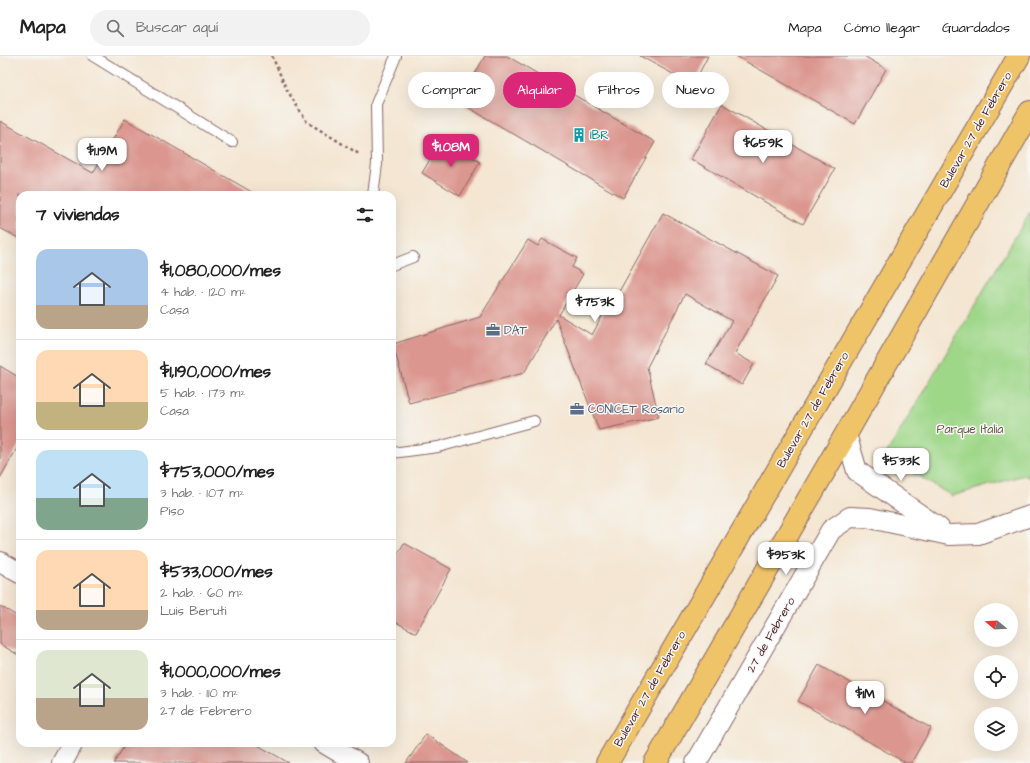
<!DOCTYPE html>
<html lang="es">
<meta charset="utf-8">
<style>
:root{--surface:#fff;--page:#f2f2f2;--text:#222;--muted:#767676;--line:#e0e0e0;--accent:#db2777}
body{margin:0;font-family:"Architects Daughter",sans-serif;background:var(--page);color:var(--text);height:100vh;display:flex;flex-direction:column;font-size:15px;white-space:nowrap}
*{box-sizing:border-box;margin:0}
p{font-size:13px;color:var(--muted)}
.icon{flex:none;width:22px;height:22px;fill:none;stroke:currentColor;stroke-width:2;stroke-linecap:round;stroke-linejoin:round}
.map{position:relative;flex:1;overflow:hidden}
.panel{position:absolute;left:16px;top:135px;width:380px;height:556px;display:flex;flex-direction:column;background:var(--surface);border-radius:12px;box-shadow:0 4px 16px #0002}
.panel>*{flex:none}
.hud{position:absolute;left:408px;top:16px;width:380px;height:36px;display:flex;gap:8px}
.needle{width:26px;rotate:288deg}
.fabs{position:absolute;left:974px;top:547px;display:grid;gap:8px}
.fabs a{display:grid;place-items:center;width:44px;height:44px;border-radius:50%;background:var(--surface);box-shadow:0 4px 16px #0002;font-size:20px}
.price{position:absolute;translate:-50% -34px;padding:0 9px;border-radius:8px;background:#fff;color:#222;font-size:13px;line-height:26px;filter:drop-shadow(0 1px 2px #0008)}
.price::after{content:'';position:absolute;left:50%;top:24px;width:12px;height:9px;margin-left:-6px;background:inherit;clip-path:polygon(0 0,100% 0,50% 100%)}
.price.selected{background:var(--accent);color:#fff}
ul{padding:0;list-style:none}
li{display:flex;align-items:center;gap:12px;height:100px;padding:0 20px}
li+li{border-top:1px solid var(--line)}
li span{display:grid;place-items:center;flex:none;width:112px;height:80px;border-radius:12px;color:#555}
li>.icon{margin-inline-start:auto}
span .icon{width:48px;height:48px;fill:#fffc;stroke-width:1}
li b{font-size:17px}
h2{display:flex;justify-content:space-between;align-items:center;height:48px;padding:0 20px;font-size:17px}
.pill{padding:0 14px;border-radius:18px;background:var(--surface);box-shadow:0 4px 16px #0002;font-size:14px;line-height:36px}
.pill.selected{background:var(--accent);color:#fff}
header{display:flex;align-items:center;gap:24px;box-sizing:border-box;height:56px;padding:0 20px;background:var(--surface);border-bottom:1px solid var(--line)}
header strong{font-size:19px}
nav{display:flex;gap:22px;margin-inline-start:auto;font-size:14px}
.search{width:280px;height:36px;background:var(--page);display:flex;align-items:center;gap:10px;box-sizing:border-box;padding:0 14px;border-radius:22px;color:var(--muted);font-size:15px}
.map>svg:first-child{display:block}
.green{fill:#9fd789;stroke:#747b5a}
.building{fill:#db978f}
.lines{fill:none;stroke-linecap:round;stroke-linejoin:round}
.lane-casing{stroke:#866565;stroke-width:12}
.street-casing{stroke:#866565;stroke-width:22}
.primary-casing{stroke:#866565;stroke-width:24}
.path{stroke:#866565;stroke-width:2.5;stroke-dasharray:3 3;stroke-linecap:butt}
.lane{stroke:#fff;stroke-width:10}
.street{stroke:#fff;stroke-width:20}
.primary{stroke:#efc469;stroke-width:22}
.labels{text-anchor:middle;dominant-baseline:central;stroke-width:3;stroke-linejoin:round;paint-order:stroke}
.street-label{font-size:12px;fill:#4a1f2b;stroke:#f6f6f2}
.culture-label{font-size:12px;fill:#0d838f;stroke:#f6f6f2;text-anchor:start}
.service-label{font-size:12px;fill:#4e5e75;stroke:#f6f6f2;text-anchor:start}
.park-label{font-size:12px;fill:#645647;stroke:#f6f6f2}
</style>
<header>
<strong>Mapa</strong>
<div class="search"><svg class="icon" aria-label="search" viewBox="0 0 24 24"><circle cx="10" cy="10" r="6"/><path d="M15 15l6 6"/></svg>Buscar aquí</div>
<nav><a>Mapa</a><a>Cómo llegar</a><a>Guardados</a></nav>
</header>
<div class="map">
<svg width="1030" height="707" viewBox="0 0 1030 707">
<rect width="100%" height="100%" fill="#f6f6f2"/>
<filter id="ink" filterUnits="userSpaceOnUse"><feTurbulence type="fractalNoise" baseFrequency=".025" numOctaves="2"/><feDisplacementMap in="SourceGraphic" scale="8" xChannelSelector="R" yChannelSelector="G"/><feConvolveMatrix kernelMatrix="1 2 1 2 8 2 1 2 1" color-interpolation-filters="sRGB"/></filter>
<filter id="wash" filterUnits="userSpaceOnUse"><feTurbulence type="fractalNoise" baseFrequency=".012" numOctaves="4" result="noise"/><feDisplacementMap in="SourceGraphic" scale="16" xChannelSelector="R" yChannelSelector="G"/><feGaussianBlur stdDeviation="0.9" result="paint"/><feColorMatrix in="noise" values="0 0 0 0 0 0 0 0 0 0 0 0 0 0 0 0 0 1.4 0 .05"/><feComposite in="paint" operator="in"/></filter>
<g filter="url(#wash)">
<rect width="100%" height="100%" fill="#f4e6d2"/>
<!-- green -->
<path class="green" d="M 1030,156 L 1030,422 L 1024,419 L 952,440 L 885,400 Z"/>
<g id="blocks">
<!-- building -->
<g class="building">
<path d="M 485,0 L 507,0 L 655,86 L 623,142 L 459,46 Z"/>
<path d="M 640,0 L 708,0 L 693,29 Z"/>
<path d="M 736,0 L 864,0 L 886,13 L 855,68 Z"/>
<path d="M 722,48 L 835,113 L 803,168 L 691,103 Z"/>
<path d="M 125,63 L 257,139 L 20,139 L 20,183 L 0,172 L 0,65 L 93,117 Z"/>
<path d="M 442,83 L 480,106 L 460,140 L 422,117 Z"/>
<path d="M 663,157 L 778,220 L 735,297 L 754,308 L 742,329 L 706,308 L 732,265 L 685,238 L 647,311 L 659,361 L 599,374 L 556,263 L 524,317 L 409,347 L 393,288 L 480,261 L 528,184 L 538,190 L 542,183 L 577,202 L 572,211 L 583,218 L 559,259 L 592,279 L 613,240 L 616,241 Z"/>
<path d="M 0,310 L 20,322 L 20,387 L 0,422 Z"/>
<path d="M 404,487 L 451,513 L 416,577 L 392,564 L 392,508 Z"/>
<path d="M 0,550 L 20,562 L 20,600 L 0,588 Z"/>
<path d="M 819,609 L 931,672 L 911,707 L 906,707 L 798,645 Z"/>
<path d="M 426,678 L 468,707 L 406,707 Z"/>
<path d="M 126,687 L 254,687 L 289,707 L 114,707 Z"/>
</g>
</g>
</g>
<g filter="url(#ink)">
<use href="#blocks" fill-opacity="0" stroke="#866565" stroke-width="1"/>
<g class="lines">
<defs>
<g id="lane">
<path d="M 93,0 L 232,86"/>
<path d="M 373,139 L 377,108 L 376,48 L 396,0"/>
<path d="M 392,209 L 413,201"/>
<path d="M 392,397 L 438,391 L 534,365"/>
</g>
<g id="street">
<path d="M 846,378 L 857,415 L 939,472"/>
<path d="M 0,506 L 20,517"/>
<path d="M 324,687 L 358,707"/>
<path d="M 62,707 L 73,687"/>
<path d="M 696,707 L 831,474 L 850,461 L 870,462 L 949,479 L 978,478 L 1030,460"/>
</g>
<g id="primary">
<path d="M 607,707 L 1019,0"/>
<path d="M 655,707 L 846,378 L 1030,56"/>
</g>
</defs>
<!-- lane casing -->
<use href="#lane" class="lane-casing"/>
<!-- street casing -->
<use href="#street" class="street-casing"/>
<!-- primary casing -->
<use href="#primary" class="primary-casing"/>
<!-- path -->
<path class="path" d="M 272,0 L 287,34 L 307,66 L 359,98"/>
<!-- lane -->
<use href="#lane" class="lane"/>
<!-- street -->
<use href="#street" class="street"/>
<!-- primary -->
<use href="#primary" class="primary"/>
</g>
</g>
<!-- icons -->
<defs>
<symbol id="building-bare" viewBox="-9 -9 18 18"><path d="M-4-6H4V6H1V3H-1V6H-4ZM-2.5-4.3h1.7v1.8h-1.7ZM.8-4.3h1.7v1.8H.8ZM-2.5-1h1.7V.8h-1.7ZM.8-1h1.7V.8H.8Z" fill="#0f9aa8" stroke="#f6f6f2" stroke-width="2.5" paint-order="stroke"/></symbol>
<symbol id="office-bare" viewBox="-9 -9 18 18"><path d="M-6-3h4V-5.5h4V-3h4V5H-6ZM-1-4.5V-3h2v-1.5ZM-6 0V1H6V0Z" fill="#5c6f8a" stroke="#f6f6f2" stroke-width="2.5" paint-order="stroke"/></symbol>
</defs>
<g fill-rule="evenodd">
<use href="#building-bare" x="569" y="69" width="20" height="20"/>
<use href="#office-bare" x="483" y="264" width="20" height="20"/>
<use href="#office-bare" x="567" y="343" width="20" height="20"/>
</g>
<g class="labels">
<!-- street labels -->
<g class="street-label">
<text transform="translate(976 74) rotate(-60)">Bulevar 27 de Febrero</text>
<text transform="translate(813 354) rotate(-60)">Bulevar 27 de Febrero</text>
<text transform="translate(771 579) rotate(-60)">27 de Febrero</text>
<text transform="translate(650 633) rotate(-60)">Bulevar 27 de Febrero</text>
</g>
<!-- culture labels -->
<g class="culture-label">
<text x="590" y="79">IBR</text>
</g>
<!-- service labels -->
<g class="service-label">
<text x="504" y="274">DAT</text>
<text x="588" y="353">CONICET Rosario</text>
</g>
<!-- park labels -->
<g class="park-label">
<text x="970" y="373">Parque Italia</text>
</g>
</g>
</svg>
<div class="fabs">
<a><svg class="needle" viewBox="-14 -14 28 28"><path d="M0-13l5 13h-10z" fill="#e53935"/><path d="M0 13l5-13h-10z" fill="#767676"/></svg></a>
<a><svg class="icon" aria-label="locate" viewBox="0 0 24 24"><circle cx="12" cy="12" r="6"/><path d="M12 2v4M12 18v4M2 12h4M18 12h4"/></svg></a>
<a><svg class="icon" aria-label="layers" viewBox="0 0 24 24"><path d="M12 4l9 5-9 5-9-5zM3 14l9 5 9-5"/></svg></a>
</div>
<b class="price" style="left:763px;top:108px">$659K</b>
<b class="price selected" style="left:451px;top:112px">$1.08M</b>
<b class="price" style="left:102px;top:116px">$1.19M</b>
<b class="price" style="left:595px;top:267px">$753K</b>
<b class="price" style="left:901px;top:426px">$533K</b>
<b class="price" style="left:786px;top:520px">$953K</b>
<b class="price" style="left:865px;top:659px">$1M</b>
<div class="hud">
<a class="pill">Comprar</a>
<a class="pill selected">Alquilar</a>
<a class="pill">Filtros</a>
<a class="pill">Nuevo</a>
</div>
<section class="panel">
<h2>7 viviendas<svg class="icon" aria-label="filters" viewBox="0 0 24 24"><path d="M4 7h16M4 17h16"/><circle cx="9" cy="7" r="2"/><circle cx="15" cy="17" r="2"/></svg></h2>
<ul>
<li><span style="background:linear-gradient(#a9c7e8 70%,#b9a48a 0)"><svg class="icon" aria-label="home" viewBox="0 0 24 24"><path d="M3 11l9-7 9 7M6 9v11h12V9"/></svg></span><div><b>$1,080,000/mes</b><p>4 hab. · 120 m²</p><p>Casa</p></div></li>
<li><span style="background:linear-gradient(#ffd9b3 65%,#c2b280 0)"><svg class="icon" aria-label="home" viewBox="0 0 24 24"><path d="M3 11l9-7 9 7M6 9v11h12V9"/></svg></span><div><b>$1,190,000/mes</b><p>5 hab. · 173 m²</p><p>Casa</p></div></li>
<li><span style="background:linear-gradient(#bfe0f5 60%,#7fa58c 0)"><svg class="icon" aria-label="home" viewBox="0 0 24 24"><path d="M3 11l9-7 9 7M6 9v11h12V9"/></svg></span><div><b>$753,000/mes</b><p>3 hab. · 107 m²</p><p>Piso</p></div></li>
<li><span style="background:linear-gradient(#ffd9b3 75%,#b9a48a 0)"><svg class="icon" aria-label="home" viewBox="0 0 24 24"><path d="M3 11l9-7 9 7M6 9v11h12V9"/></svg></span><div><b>$533,000/mes</b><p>2 hab. · 60 m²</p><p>Luis Beruti</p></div></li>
<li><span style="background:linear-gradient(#dfe7d0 60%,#b9a48a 0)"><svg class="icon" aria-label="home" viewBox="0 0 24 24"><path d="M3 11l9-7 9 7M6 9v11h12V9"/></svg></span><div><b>$1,000,000/mes</b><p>3 hab. · 110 m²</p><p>27 de Febrero</p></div></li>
</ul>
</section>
</div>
